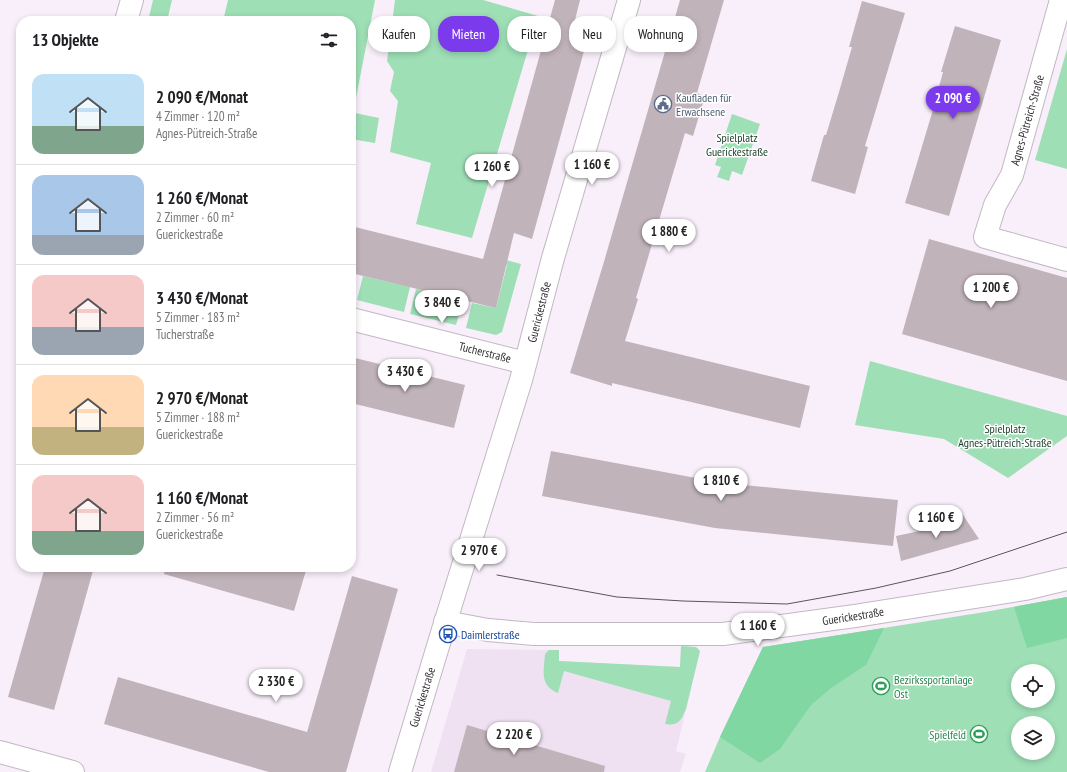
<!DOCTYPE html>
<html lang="de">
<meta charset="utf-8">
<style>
:root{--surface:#fff;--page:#f2f2f2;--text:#202124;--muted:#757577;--line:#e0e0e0;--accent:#7c3aed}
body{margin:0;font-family:"PT Sans Narrow",sans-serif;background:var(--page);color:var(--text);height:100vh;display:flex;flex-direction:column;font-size:15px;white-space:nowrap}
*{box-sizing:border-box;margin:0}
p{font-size:13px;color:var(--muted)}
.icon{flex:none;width:22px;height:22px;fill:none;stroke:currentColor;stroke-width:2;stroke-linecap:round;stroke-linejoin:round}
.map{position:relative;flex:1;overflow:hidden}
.side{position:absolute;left:16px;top:16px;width:340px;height:556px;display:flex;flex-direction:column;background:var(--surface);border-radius:16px;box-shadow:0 2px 6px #0003}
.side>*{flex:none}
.top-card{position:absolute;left:368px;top:16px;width:380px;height:36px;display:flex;gap:8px}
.fabs{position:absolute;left:1011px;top:664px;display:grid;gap:8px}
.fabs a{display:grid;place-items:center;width:44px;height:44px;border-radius:50%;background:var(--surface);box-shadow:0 2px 6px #0003;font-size:20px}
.price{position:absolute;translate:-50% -34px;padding:0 9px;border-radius:14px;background:#fff;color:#222;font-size:13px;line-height:26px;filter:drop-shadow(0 1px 2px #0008)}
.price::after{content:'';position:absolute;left:50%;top:24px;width:12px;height:9px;margin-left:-6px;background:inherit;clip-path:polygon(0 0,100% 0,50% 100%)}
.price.selected{background:var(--accent);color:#fff}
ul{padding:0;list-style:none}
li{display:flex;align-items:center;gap:12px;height:100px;padding:0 16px}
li+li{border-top:1px solid var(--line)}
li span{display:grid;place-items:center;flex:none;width:112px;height:80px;border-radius:12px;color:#555}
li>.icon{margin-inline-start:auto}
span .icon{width:48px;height:48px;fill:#fffc;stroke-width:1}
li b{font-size:17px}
h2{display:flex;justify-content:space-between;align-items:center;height:48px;padding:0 16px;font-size:17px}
.pill{padding:0 14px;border-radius:16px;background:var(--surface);box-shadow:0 2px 6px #0003;font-size:14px;line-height:36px}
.pill.selected{background:var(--accent);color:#fff}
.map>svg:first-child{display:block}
.built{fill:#f0e1f2}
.green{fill:#9edfb6;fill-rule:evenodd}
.forest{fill:#80d7a1}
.building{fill:#c1b3ba}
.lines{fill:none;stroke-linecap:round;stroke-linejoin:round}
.minor-casing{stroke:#c1b8c2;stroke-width:24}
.minor{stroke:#fff;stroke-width:22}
.tram{stroke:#5a545b;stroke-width:1}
.labels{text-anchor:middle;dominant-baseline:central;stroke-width:3;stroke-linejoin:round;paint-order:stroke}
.service-label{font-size:12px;fill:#4e5e75;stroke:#fff;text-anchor:start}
.street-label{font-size:12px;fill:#343035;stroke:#fff}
.park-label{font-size:12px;fill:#183d27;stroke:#fff}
.transit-label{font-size:12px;fill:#164399;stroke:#fff;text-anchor:start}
.leisure-label{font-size:12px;fill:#27864d;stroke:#fff;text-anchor:start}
</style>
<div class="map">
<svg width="1067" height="772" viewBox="0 0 1067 772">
<rect width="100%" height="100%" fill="#f9effb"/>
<!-- built -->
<path class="built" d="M 681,646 L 696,647 L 700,651 L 676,751 L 686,754 L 680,772 L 431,772 L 467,649 L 559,650 L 559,661 L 680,667 Z"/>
<!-- green -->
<g class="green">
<path d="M 153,0 L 172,0 L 167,21 L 148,21 Z"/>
<path d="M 228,0 L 375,0 L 356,98 L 351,102 L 351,21 L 223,21 Z"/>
<path d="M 395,0 L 483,0 L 538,16 L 472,238 L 416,224 L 431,163 L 390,152 L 398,101 L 390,91 L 394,72 L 387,61 Z"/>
<path d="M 1067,49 L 1067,169 L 1035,160 Z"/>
<path d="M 355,113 L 379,118 L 375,143 L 351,139 L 351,132 Z"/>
<path d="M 732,114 L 760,124 L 742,175 L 732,171 L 729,181 L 717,177 L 721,167 L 715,165 Z"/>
<path d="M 503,259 L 521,264 L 502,332 L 496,335 L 466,328 L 472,303 L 496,308 L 507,265 L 502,263 Z"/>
<path d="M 363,276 L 410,287 L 404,312 L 357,300 Z"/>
<path d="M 416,289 L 463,300 L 456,325 L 410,314 Z"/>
<path d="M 870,361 L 1067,416 L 1067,436 L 1008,478 L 944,439 L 855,425 Z"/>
<path d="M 1067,597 L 1067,772 L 705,772 L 720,737 L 763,647 L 985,612 ZM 1018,671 L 1048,671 L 1048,701 L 1018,701 ZM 1018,723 L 1048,723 L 1048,753 L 1018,753 Z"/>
<path d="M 681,646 L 696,647 L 700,651 L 686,709 C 681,721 678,726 665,724 L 671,701 L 564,671 L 558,693 C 539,685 544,671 545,654 L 549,650 L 559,650 L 559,661 L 680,667 Z"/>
</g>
<!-- forest -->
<g class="forest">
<path d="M 1067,597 L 1067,638 L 1027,648 L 1014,607 Z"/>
<path d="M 884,628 L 866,665 L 831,688 L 811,705 L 780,749 L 760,763 L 720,737 L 763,647 Z"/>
</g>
<!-- building -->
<g class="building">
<path d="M 555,0 L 580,0 L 570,40 L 586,44 L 532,239 L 514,233 L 496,308 L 351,273 L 351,226 L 483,259 Z"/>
<path d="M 680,0 L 724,0 L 697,93 L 705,96 L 693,136 L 685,133 L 636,298 L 638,299 L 625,341 L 810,386 L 800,428 L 612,383 L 612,386 L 570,373 L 603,265 Z"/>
<path d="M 862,1 L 905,13 L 865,146 L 868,147 L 855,194 L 811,181 L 824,135 L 826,135 L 839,92 L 852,47 L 849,47 Z"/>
<path d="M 955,26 L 1001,40 L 949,216 L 905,203 L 932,113 L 943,72 L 941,72 Z"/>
<path d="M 929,239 L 1067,278 L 1067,381 L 902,334 Z"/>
<path d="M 351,357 L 465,385 L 454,428 L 351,403 Z"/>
<path d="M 551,451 L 723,483 L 898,500 L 893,546 L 715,528 L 542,496 Z"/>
<path d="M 963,515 L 979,539 L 901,561 L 896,536 L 929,529 L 946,524 Z"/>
<path d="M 45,567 L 94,567 L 54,710 L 8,697 Z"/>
<path d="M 165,567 L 307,567 L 294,611 L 164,574 Z"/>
<path d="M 352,576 L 398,589 L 346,772 L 269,772 L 104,724 L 118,677 L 307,732 Z"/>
<path d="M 467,725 L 605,766 L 604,772 L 454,772 Z"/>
</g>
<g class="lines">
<defs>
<g id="minor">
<path d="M 1061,0 L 1012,175 L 995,205 L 985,237 L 1067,260"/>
<path d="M 126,21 L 132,0"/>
<path d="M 351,319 L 525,363"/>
<path d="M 445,622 L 488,630 L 534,634 L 723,634 L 855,616 L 1025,589 L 1067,579"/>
<path d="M 0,752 L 73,772"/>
<path d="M 400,772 L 442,633 L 521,380 L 553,258 L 629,0"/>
</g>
</defs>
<!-- minor casing -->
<use href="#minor" class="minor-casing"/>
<!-- minor -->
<use href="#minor" class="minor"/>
<!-- tram -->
<path class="tram" d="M 497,575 L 617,597 L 683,601 L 787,604 L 876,588 L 950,571 L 1067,532"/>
</g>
<!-- icons -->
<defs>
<symbol id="civic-ring" viewBox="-11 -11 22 22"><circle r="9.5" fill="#fff" stroke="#5c6f8a" stroke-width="1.5"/><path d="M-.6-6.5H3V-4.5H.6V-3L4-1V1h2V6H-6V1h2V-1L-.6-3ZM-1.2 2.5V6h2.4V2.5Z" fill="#5c6f8a"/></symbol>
<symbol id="bus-ring" viewBox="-11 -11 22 22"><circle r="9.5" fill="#fff" stroke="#1a4fb4" stroke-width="1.5"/><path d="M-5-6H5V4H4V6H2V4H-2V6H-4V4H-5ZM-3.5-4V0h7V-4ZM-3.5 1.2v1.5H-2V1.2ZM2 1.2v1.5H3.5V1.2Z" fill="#1a4fb4"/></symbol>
<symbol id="stadium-ring" viewBox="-11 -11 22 22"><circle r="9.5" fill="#fff" stroke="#2e9e5b" stroke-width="1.5"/><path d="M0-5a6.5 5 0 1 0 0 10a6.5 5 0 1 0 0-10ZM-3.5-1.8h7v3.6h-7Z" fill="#2e9e5b"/></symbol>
</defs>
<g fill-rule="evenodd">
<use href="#civic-ring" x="653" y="94" width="20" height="20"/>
<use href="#bus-ring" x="438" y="624" width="20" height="20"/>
<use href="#stadium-ring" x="871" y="676" width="20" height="20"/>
<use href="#stadium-ring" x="969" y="724" width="20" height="20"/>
</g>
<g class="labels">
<!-- service labels -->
<g class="service-label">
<text x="676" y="97">Kaufladen für<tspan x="676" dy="14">Erwachsene</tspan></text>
</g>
<!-- street labels -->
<g class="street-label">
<text transform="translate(1027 120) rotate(-74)">Agnes-Pütreich-Straße</text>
<text transform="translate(539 312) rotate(-76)">Guerickestraße</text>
<text transform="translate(485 352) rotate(14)">Tucherstraße</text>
<text transform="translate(853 616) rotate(-9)">Guerickestraße</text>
<text transform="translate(422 697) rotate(-73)">Guerickestraße</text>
</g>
<!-- park labels -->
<g class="park-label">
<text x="737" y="137">Spielplatz<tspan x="737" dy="14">Guerickestraße</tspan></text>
<text x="1005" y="428">Spielplatz<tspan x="1005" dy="14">Agnes-Pütreich-Straße</tspan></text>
</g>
<!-- transit labels -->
<g class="transit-label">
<text x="461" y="634">Daimlerstraße</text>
</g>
<!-- leisure labels -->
<g class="leisure-label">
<text x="894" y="679">Bezirkssportanlage<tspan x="894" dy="14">Ost</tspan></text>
<text x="966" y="734" text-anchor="end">Spielfeld</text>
</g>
</g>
</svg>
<div class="fabs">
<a><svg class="icon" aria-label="locate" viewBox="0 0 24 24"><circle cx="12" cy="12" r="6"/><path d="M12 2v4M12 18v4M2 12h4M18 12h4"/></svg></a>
<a><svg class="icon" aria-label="layers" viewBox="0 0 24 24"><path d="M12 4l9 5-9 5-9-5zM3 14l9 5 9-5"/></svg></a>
</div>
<b class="price selected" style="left:953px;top:120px">2 090 €</b>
<b class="price" style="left:592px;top:186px">1 160 €</b>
<b class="price" style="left:492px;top:188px">1 260 €</b>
<b class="price" style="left:669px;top:253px">1 880 €</b>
<b class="price" style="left:991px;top:309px">1 200 €</b>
<b class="price" style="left:442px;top:324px">3 840 €</b>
<b class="price" style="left:405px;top:393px">3 430 €</b>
<b class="price" style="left:721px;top:502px">1 810 €</b>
<b class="price" style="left:936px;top:539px">1 160 €</b>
<b class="price" style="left:479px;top:572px">2 970 €</b>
<b class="price" style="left:758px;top:647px">1 160 €</b>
<b class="price" style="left:276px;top:703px">2 330 €</b>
<b class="price" style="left:514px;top:756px">2 220 €</b>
<div class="top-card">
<a class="pill">Kaufen</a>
<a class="pill selected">Mieten</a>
<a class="pill">Filter</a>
<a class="pill">Neu</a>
<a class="pill">Wohnung</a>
</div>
<section class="side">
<h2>13 Objekte<svg class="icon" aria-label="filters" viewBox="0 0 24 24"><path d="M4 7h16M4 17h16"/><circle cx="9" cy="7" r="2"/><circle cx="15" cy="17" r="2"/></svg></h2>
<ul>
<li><span style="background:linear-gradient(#bfe0f5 65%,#7fa58c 0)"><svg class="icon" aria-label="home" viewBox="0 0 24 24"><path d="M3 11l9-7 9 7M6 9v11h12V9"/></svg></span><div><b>2 090 €/Monat</b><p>4 Zimmer · 120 m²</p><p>Agnes-Pütreich-Straße</p></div></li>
<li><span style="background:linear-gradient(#a9c7e8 75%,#9aa5b1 0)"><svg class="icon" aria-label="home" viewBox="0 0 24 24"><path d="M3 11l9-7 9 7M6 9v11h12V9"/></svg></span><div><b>1 260 €/Monat</b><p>2 Zimmer · 60 m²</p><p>Guerickestraße</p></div></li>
<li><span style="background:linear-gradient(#f6c9c9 65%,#9aa5b1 0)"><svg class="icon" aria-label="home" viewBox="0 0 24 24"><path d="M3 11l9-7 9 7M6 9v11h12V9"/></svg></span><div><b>3 430 €/Monat</b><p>5 Zimmer · 183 m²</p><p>Tucherstraße</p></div></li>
<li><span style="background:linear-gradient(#ffd9b3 65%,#c2b280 0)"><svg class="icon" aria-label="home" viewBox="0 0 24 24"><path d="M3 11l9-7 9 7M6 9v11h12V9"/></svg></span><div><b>2 970 €/Monat</b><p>5 Zimmer · 188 m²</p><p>Guerickestraße</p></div></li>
<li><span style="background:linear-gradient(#f6c9c9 70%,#7fa58c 0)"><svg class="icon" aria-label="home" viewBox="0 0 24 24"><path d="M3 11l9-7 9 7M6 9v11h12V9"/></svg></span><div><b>1 160 €/Monat</b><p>2 Zimmer · 56 m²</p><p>Guerickestraße</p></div></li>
</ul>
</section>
</div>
